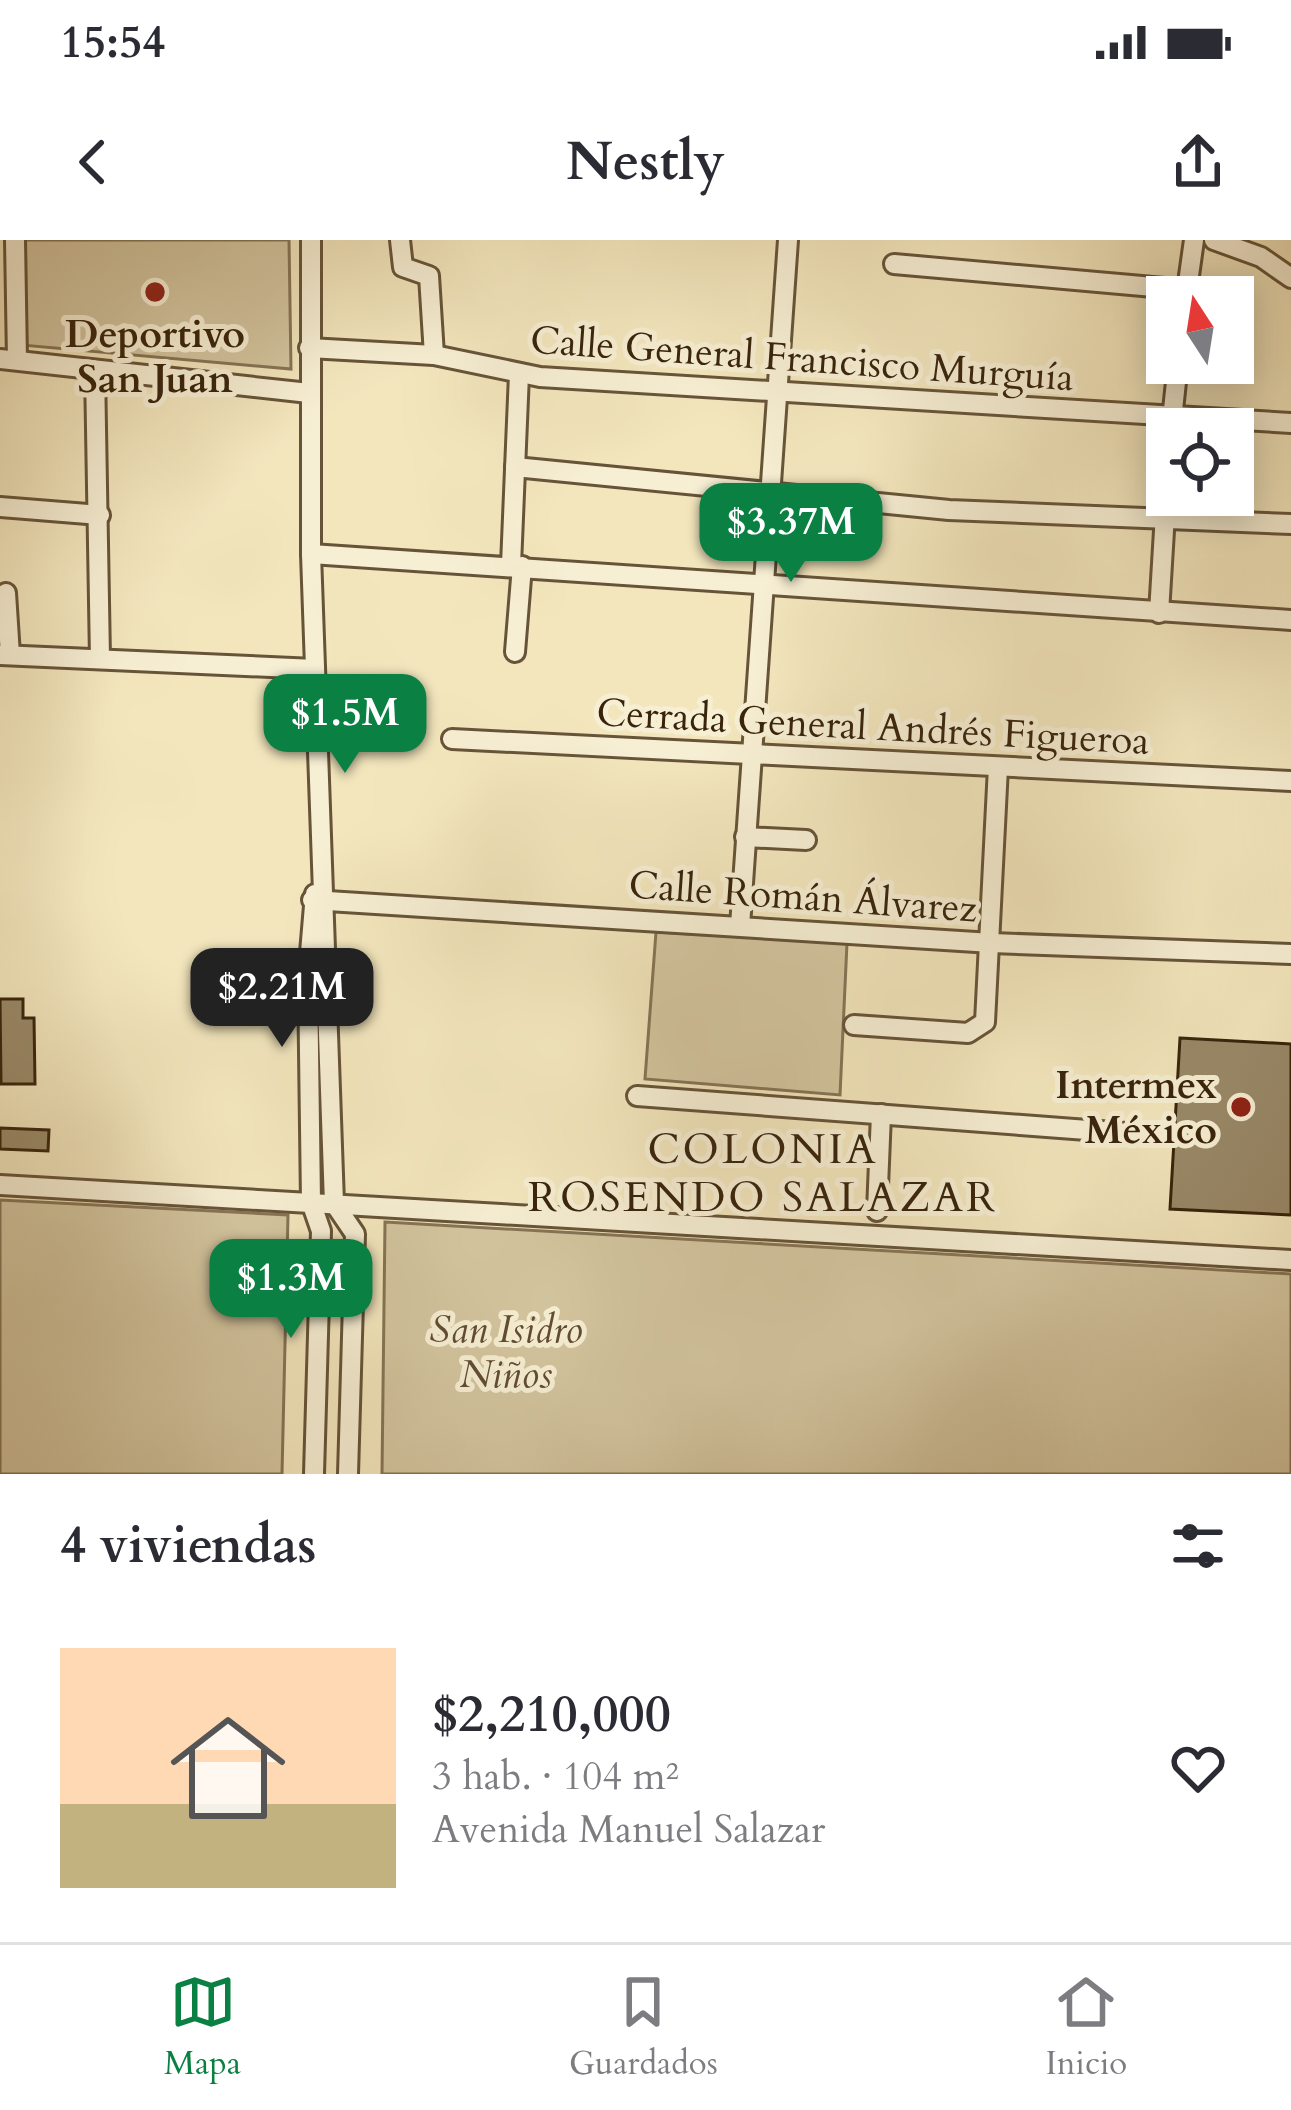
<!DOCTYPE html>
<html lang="es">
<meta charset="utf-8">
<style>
:root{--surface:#fff;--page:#f7f7f7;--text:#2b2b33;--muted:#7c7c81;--line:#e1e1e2;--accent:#0b8043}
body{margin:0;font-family:Cardo,serif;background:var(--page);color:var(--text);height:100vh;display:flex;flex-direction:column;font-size:45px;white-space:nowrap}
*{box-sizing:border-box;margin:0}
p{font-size:39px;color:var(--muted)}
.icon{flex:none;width:66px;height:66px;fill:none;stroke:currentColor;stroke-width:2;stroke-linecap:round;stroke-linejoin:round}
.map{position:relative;height:1234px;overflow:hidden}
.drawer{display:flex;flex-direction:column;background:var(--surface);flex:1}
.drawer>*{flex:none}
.needle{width:78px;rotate:348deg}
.controls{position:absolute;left:1146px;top:36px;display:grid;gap:24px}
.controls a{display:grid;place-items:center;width:108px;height:108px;border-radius:0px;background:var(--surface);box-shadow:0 6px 30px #0003;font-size:60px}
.price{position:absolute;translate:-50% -102px;padding:0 27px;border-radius:24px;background:var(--accent);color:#fff;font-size:39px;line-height:78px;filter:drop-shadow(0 3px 6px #0008)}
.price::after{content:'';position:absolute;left:50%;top:72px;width:36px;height:27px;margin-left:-18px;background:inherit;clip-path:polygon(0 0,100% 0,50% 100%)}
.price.selected{background:#222;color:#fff}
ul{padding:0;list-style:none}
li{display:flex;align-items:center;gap:36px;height:300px;padding:0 60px}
li span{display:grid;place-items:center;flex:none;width:336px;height:240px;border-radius:0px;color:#555}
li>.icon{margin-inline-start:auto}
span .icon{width:144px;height:144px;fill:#fffc;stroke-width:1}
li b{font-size:51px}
h2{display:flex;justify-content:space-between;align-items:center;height:144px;padding:0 60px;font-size:51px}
.status{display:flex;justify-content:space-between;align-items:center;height:84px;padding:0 60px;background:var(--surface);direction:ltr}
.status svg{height:33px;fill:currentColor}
header{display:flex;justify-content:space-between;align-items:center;height:156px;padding:0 60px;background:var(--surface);font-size:54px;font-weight:700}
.tab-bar{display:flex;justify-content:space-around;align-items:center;height:168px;border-top:3px solid var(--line);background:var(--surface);font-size:33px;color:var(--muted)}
.tab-bar a{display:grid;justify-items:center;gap:6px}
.tab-bar .selected{color:var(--accent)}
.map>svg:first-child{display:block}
.green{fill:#d3c59f;stroke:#867455;stroke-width:3}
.building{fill:#998968;stroke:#38240b;stroke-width:3}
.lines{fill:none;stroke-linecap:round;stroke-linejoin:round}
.minor-casing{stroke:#675438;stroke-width:24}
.minor{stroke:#f7efd4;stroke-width:18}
.poi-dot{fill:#8f2418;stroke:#f7efd4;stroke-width:4.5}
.labels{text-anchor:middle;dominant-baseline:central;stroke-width:10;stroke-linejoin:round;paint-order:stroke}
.poi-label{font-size:39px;font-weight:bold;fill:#38240b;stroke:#f7efd4}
.street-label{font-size:39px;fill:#38240b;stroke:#f7efd4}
.park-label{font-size:39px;font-style:italic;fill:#5f4c30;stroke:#f7efd4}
.neighbourhood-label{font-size:42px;letter-spacing:3px;fill:#38240b;stroke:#f7efd4}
</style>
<div class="status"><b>15:54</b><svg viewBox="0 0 49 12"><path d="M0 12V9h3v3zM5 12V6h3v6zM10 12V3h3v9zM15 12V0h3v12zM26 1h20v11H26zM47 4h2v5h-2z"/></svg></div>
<header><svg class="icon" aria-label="back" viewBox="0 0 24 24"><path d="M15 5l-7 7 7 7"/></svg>Nestly<svg class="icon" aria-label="share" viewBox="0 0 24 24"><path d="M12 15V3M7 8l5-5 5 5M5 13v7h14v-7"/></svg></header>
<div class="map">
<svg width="1291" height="1234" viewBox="0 0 1291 1234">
<rect width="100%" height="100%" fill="#f3e6bd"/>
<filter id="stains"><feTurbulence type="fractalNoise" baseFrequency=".00167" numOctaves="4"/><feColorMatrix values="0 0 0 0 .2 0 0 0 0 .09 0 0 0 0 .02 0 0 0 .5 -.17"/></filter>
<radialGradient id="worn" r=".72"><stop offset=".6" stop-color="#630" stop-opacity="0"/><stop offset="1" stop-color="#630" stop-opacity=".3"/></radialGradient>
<!-- green -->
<g class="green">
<path d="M 21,0 L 289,0 L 291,129 L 21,105 Z"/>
<path d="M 656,692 L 847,703 L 840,855 L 645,839 Z"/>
<path d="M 0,960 L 288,975 L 282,1234 L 0,1234 Z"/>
<path d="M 385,982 L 1291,1034 L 1291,1234 L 382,1234 Z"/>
</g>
<!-- building -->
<g class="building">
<path d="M 0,759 L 23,759 L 23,778 L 34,778 L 35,844 L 1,844 Z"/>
<path d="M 1180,798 L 1291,804 L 1291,975 L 1170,969 Z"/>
<path d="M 0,888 L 49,890 L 48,911 L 0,909 Z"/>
</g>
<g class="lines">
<defs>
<g id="minor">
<path d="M 15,0 L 17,120"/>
<path d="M 311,0 L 311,314 L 334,963"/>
<path d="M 400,0 L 403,27 L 429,36 L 434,115"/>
<path d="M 1214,0 L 1261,17 L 1291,38"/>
<path d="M 894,24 L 1187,50"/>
<path d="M 1186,57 L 1194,0"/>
<path d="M 309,108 L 434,115 L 540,137 L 1291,183"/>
<path d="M 0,119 L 309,153"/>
<path d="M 95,130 L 100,419"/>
<path d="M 1171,189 L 1178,123"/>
<path d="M 515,227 L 949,270 L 1291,284"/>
<path d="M 0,267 L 100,275"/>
<path d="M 311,314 L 1291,380"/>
<path d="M 511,325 L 519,134"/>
<path d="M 6,353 L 10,415"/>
<path d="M 1159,373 L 1167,241"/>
<path d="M 515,412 L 522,326"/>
<path d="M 0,415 L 315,429"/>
<path d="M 452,499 L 1291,541"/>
<path d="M 745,597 L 806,600"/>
<path d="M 312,660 L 992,703 L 1291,714"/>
<path d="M 740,686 L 788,0"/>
<path d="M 854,785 L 968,793 L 985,782 L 998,527"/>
<path d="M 637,856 L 1127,893"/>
<path d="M 0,945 L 1291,1020"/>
<path d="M 334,963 L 355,994 L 348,1234"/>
<path d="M 877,971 L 881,874"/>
<path d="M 314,1234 L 321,991 L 311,962 L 308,736 L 315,654"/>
</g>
</defs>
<!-- minor casing -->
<use href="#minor" class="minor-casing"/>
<!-- minor -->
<use href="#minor" class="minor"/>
</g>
<!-- markers -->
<g class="poi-dot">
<circle cx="155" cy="52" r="12"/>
<circle cx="1241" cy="867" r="12"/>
</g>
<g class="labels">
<!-- poi labels -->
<g class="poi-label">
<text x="155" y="94">Deportivo<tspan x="155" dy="45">San Juan</tspan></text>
<text x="1217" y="845" text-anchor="end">Intermex<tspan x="1217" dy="45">México</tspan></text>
</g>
<!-- street labels -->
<g class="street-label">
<text transform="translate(802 119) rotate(4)">Calle General Francisco Murguía</text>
<text transform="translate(873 487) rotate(3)">Cerrada General Andrés Figueroa</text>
<text transform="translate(803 657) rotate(4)">Calle Román Álvarez</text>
</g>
<!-- park labels -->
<g class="park-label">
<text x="506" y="1089">San Isidro<tspan x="506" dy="45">Niños</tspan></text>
</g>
<!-- neighbourhood labels -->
<g class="neighbourhood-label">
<text x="763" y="909">COLONIA<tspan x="763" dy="48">ROSENDO SALAZAR</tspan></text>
</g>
</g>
<rect width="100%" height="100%" filter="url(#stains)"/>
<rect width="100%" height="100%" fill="url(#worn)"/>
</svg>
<div class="controls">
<a><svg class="needle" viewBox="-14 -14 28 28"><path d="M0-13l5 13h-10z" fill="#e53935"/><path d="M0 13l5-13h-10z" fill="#7c7c81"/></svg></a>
<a><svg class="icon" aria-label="locate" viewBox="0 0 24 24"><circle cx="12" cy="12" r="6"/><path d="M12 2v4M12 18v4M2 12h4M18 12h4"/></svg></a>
</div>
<b class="price" style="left:791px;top:345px">$3.37M</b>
<b class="price" style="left:345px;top:536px">$1.5M</b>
<b class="price selected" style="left:282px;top:810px">$2.21M</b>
<b class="price" style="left:291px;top:1101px">$1.3M</b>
</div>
<section class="drawer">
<h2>4 viviendas<svg class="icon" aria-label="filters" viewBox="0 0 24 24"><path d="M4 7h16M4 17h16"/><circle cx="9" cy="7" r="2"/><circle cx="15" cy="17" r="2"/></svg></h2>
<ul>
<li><span style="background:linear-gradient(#ffd9b3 65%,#c2b280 0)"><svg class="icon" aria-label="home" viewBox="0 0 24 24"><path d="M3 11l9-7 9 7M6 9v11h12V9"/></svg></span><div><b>$2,210,000</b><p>3 hab. · 104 m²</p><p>Avenida Manuel Salazar</p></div><svg class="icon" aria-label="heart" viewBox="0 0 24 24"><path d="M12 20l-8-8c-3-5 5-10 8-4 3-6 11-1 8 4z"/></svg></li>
</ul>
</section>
<nav class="tab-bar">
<a class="selected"><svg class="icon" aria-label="map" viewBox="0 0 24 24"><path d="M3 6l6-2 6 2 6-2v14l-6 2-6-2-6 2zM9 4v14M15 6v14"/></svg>Mapa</a>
<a><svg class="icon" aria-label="saved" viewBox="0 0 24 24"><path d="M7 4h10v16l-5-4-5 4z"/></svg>Guardados</a>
<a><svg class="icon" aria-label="home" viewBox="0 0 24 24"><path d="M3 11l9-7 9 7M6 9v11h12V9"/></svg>Inicio</a>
</nav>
